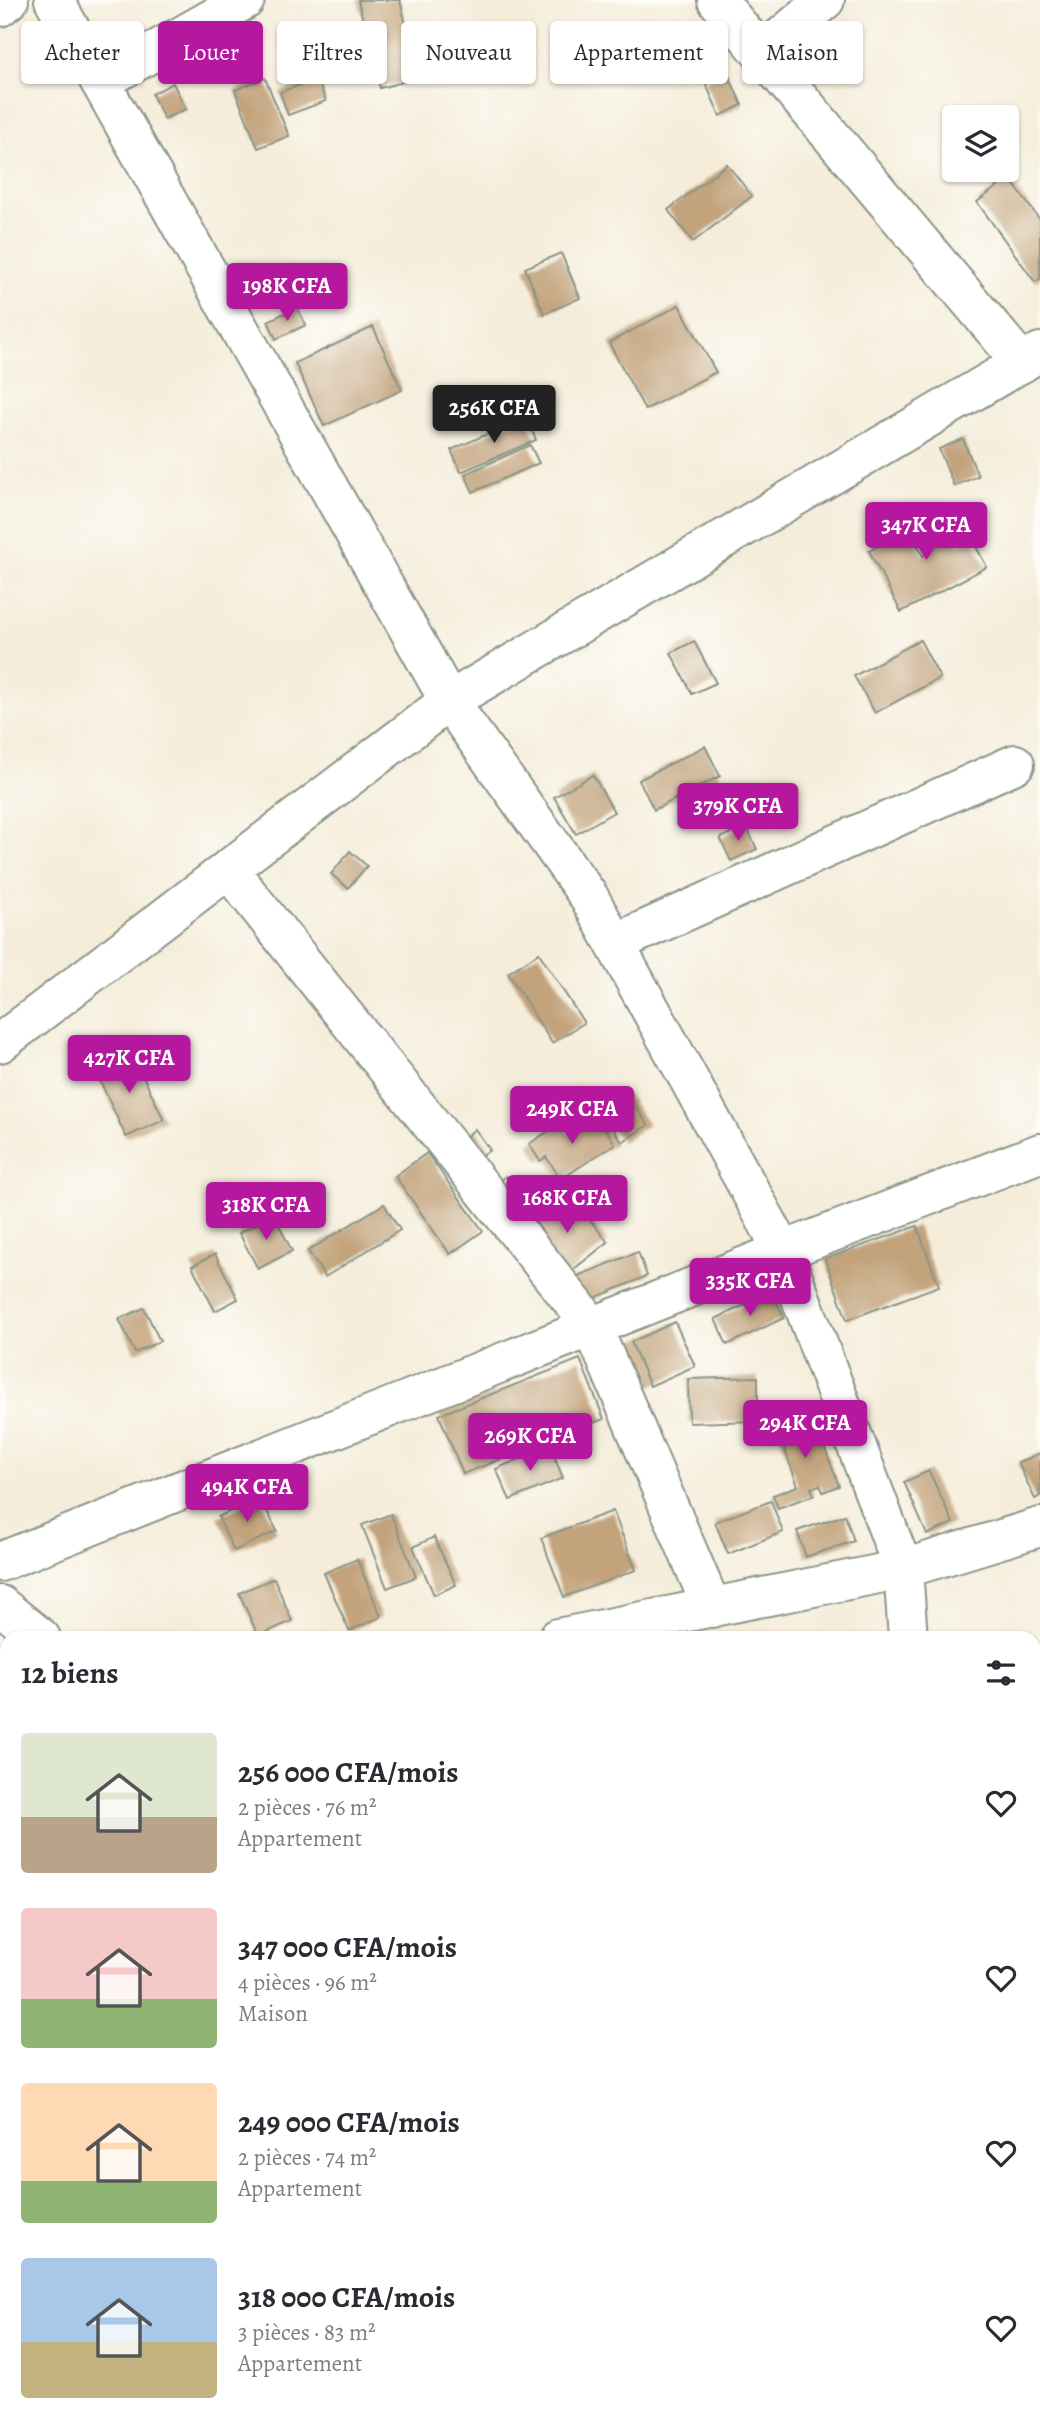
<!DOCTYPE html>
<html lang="fr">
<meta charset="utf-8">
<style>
:root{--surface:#fff;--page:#f7f7f7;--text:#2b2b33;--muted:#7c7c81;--accent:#b5179e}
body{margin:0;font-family:Alegreya,serif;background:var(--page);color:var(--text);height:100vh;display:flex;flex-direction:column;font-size:26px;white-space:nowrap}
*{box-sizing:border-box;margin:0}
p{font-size:23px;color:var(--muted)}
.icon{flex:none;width:38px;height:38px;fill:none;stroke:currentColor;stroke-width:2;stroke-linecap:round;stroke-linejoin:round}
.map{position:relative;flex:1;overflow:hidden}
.sheet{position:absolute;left:0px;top:1631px;width:1041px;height:800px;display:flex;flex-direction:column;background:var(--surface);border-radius:21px 21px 0 0;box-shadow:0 2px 5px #0004}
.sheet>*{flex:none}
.hud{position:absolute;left:21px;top:21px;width:999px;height:63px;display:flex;gap:14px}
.fabs{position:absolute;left:942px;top:105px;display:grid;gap:14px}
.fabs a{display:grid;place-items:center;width:77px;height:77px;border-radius:7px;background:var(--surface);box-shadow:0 2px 5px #0004;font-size:35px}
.price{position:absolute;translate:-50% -60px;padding:0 16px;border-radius:7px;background:var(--accent);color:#fff;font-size:23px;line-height:46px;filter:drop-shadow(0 2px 4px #0008)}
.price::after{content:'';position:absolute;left:50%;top:42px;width:21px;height:16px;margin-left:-10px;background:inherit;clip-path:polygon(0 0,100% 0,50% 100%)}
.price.selected{background:#222;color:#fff}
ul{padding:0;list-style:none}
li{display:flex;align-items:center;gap:21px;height:175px;padding:0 21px}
li span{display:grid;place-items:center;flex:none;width:196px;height:140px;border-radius:7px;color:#555}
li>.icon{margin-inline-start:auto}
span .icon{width:84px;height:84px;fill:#fffc;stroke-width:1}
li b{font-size:30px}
h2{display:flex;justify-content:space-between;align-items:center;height:84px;padding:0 21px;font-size:30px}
.chip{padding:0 24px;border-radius:7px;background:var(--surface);box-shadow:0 2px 5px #0004;font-size:24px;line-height:63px}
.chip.selected{background:var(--accent);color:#fff}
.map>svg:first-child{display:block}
.green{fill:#9cc571;stroke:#5e8152;stroke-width:2}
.building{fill:#c2a37c}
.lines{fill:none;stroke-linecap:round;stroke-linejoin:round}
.minor-casing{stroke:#8a9587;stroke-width:42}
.trunk-casing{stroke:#8a9587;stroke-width:42}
.minor{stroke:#fff;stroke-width:38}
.trunk{stroke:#f0c369;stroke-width:38}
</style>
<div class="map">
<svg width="1040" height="2430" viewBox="0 0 1040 2430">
<rect width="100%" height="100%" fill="#fdfcf7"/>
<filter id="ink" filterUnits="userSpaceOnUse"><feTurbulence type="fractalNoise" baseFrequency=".0143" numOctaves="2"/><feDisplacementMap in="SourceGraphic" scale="14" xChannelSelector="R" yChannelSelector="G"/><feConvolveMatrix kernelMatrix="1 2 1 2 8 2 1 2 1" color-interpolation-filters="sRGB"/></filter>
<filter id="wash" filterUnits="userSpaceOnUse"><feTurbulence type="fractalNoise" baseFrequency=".00686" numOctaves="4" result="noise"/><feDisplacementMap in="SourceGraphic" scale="28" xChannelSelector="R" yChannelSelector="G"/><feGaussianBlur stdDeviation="1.57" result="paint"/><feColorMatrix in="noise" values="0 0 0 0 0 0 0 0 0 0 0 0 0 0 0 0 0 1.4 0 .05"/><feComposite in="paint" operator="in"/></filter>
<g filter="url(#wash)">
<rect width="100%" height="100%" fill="#f5edda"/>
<!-- green -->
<path class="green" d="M 0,2125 L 7,2133 L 7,2203 L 0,2209 Z"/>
<g id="blocks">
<!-- building -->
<g class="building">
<path d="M 358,0 L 400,0 L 419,78 L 380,88 Z"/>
<path d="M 727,72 L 742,105 L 720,116 L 705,82 Z"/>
<path d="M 265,78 L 289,136 L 258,148 L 235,90 Z"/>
<path d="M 317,79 L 326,101 L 288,115 L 280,92 Z"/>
<path d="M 173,83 L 186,109 L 164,119 L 152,94 Z"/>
<path d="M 727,164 L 752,196 L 693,242 L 668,210 Z"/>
<path d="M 1009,178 L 1040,220 L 1040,279 L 1035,282 L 977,202 Z"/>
<path d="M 561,253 L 580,298 L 544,314 L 525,268 Z"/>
<path d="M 679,305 L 716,372 L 645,410 L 609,343 Z"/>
<path d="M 297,307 L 306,325 L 276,339 L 268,321 Z"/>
<path d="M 373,327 L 402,390 L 324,426 L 295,363 Z"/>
<path d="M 526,417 L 536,440 L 461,472 L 451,450 Z"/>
<path d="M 963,439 L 978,476 L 954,486 L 939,449 Z"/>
<path d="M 530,445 L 539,463 L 473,492 L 465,474 Z"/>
<path d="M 943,512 L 960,545 L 972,539 L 987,567 L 901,612 L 869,551 L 909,529 L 923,556 L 930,552 L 916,526 Z"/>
<path d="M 920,640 L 940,678 L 875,713 L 854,676 Z"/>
<path d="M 694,641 L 716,683 L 692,694 L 671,653 Z"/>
<path d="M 705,746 L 720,776 L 654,810 L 639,780 Z"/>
<path d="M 593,775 L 614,812 L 576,834 L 554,797 Z"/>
<path d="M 746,826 L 757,849 L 731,861 L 720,838 Z"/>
<path d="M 350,851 L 367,866 L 348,888 L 331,874 Z"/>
<path d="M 539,953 L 584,1023 L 552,1043 L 508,973 Z"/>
<path d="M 132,1053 L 164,1120 L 126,1137 L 95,1070 Z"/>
<path d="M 627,1094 L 648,1125 L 622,1142 L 601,1111 Z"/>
<path d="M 596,1115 L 615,1144 L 561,1179 L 546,1157 L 540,1161 L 529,1144 L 561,1123 L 568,1134 Z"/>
<path d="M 475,1129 L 490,1150 L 476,1160 L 462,1140 Z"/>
<path d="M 427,1153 L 483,1231 L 450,1254 L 395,1176 Z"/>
<path d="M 506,1176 L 519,1193 L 508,1202 L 495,1185 Z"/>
<path d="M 529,1194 L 538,1210 L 517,1223 L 507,1206 Z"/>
<path d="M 569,1194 L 608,1242 L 565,1276 L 527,1229 Z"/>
<path d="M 384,1204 L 400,1230 L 325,1277 L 308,1251 Z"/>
<path d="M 274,1215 L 292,1251 L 258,1269 L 239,1233 Z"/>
<path d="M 917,1226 L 939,1286 L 847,1320 L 825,1259 Z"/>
<path d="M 638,1252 L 647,1276 L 581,1304 L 570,1279 Z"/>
<path d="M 215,1254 L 238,1299 L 215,1311 L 192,1266 Z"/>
<path d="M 772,1292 L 784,1318 L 727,1345 L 715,1319 Z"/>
<path d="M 144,1308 L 160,1341 L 135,1353 L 119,1319 Z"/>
<path d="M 675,1322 L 695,1366 L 650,1386 L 631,1342 Z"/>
<path d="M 580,1359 L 604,1419 L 463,1474 L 439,1415 Z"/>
<path d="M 758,1377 L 758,1421 L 689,1423 L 688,1379 Z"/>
<path d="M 811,1412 L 839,1486 L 823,1492 L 820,1485 L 811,1488 L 814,1495 L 778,1508 L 773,1495 L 798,1486 L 776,1426 Z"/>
<path d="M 550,1446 L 563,1478 L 510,1500 L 496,1469 Z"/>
<path d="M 1040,1453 L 1040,1496 L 1035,1499 L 1018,1463 Z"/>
<path d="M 929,1471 L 953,1523 L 927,1535 L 904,1482 Z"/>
<path d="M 260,1497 L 277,1531 L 234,1551 L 218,1517 Z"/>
<path d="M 771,1501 L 783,1532 L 728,1554 L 715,1522 Z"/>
<path d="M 613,1511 L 636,1570 L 564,1597 L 541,1538 Z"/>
<path d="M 391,1514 L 416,1577 L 387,1588 L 362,1525 Z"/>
<path d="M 845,1515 L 854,1541 L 806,1557 L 797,1531 Z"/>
<path d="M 434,1537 L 456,1585 L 434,1595 L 413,1547 Z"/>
<path d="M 357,1559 L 381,1617 L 349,1631 L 324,1573 Z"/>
<path d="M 274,1578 L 292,1621 L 258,1636 L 239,1593 Z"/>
<path d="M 1040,1815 L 1040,1859 L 1037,1860 L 1034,1854 L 1034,1818 Z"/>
<path d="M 1040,2067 L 1040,2270 L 1034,2260 L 1034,2069 Z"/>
<path d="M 490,2424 L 519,2424 L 512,2430 L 495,2430 Z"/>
<path d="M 578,2424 L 605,2424 L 598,2430 L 583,2430 Z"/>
</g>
</g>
</g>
<g filter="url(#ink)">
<use href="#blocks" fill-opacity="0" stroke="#8a9587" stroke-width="2"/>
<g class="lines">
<defs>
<g id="minor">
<path d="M 54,0 L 449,701 L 589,897 L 783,1251 L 903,1569 L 908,1638"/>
<path d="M 717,0 L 1022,363"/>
<path d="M 0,7 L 9,0"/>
<path d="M 762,53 L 825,0"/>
<path d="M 100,82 L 245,0"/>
<path d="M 228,869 L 592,1326 L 712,1608"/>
<path d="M 615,943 L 1015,764"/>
<path d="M 0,1043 L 449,701 L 1040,352"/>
<path d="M 0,1562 L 783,1251 L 1040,1153"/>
<path d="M 0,1605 L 41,1638"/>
<path d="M 558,1638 L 903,1569 L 1040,1527"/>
<path d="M 1034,2060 L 1040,2057"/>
<path d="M 1034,2357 L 1040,2364"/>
<path d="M 659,2424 L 664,2430"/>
<path d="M 945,2430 L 954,2424"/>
</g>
<g id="trunk">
<path d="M 0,2070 L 7,2078"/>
<path d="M 315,2424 L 321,2430"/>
</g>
</defs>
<!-- minor casing -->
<use href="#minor" class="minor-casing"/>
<!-- trunk casing -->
<use href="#trunk" class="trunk-casing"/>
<!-- minor -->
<use href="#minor" class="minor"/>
<!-- trunk -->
<use href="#trunk" class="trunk"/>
</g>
</g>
</svg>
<div class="fabs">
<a><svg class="icon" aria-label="layers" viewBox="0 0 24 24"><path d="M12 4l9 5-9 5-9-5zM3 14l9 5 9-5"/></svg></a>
</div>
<b class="price" style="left:287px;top:323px">198K CFA</b>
<b class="price selected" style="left:494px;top:445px">256K CFA</b>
<b class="price" style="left:926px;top:562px">347K CFA</b>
<b class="price" style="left:738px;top:843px">379K CFA</b>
<b class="price" style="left:129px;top:1095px">427K CFA</b>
<b class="price" style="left:572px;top:1146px">249K CFA</b>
<b class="price" style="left:567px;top:1235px">168K CFA</b>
<b class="price" style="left:266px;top:1242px">318K CFA</b>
<b class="price" style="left:750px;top:1318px">335K CFA</b>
<b class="price" style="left:805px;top:1460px">294K CFA</b>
<b class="price" style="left:530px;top:1473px">269K CFA</b>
<b class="price" style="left:247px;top:1524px">494K CFA</b>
<div class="hud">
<a class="chip">Acheter</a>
<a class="chip selected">Louer</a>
<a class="chip">Filtres</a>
<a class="chip">Nouveau</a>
<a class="chip">Appartement</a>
<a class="chip">Maison</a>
</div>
<section class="sheet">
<h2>12 biens<svg class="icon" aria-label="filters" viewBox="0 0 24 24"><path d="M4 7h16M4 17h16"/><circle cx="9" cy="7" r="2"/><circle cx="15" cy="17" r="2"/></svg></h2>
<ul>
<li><span style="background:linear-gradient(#dfe7d0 60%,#b9a48a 0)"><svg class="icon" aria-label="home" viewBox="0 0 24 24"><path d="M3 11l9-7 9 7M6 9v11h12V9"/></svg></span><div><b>256 000 CFA/mois</b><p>2 pièces · 76 m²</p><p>Appartement</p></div><svg class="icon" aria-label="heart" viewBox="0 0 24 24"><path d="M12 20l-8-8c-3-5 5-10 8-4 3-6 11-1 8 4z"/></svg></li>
<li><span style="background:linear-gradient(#f6c9c9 65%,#8fb573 0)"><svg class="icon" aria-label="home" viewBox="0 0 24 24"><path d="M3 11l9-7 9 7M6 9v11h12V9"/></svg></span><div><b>347 000 CFA/mois</b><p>4 pièces · 96 m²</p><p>Maison</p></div><svg class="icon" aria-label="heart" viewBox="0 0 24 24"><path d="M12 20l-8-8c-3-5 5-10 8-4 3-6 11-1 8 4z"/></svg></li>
<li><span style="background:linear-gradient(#ffd9b3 70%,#8fb573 0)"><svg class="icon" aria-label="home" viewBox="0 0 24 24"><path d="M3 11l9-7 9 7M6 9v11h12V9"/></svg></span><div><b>249 000 CFA/mois</b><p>2 pièces · 74 m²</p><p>Appartement</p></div><svg class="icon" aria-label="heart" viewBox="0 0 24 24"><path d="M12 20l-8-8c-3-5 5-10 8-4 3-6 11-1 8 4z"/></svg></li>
<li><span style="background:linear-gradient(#a9c7e8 60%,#c2b280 0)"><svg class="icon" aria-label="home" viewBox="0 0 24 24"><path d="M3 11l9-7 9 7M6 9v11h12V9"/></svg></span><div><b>318 000 CFA/mois</b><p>3 pièces · 83 m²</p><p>Appartement</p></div><svg class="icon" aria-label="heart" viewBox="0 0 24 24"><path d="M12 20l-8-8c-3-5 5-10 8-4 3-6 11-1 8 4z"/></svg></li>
</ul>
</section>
</div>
